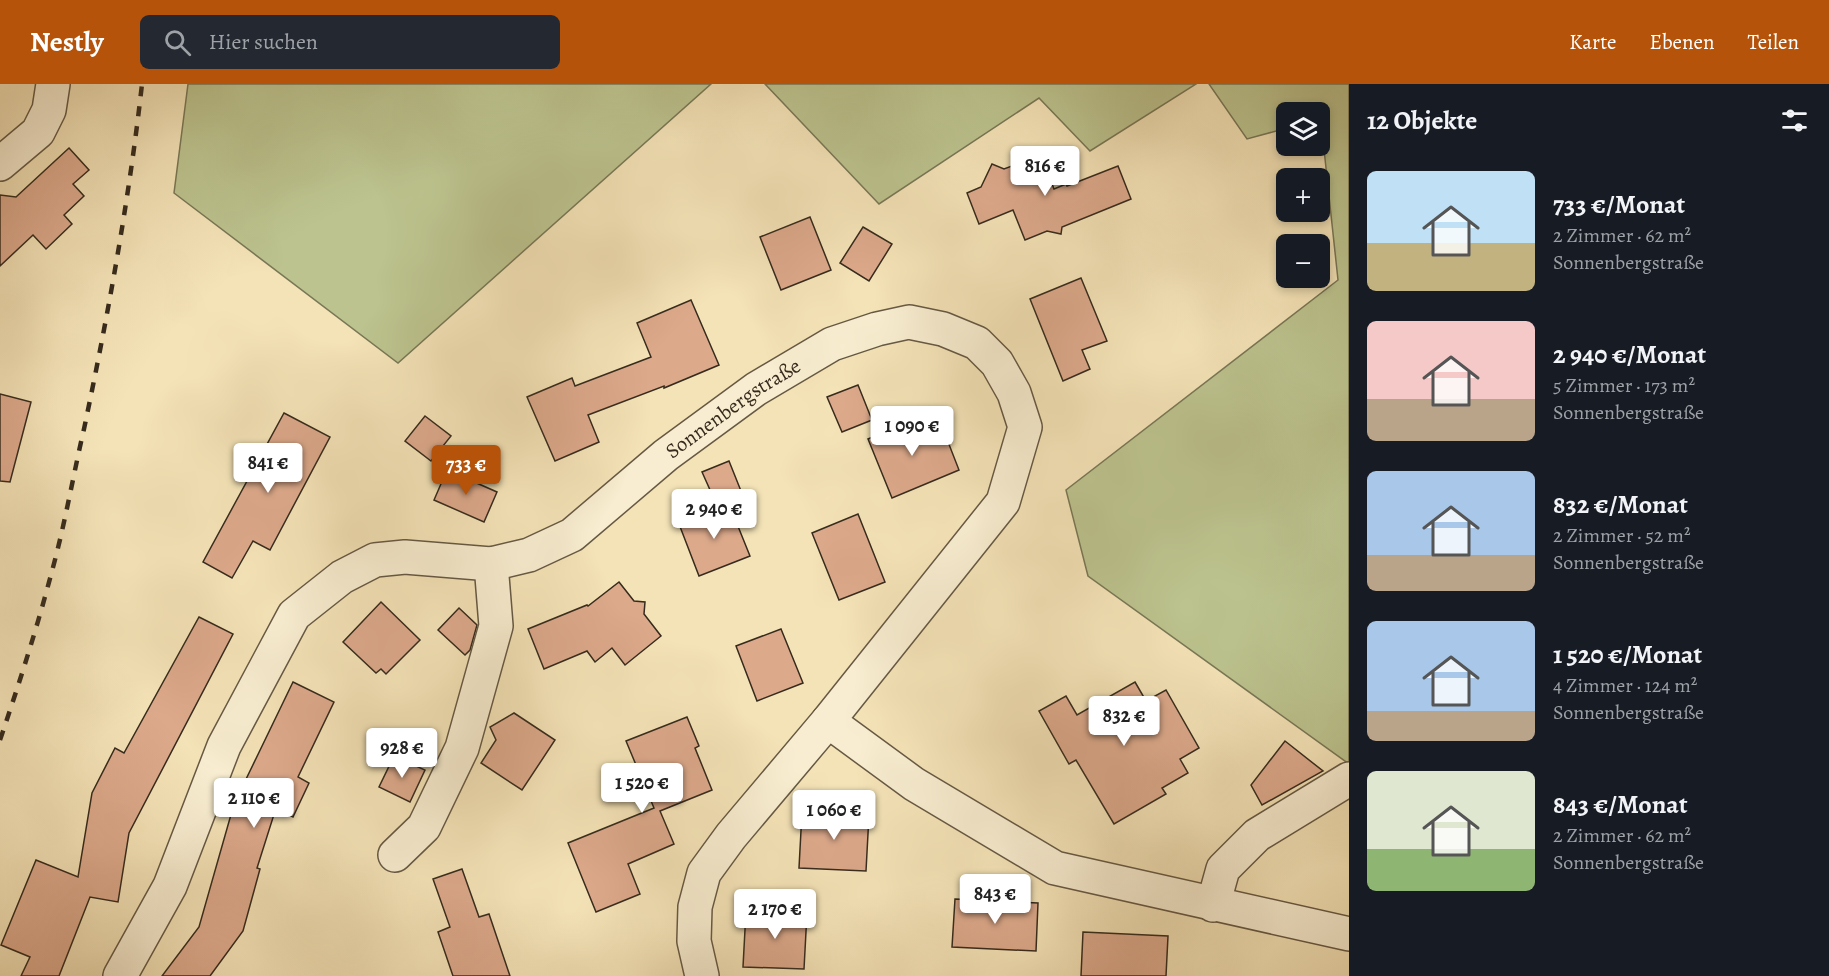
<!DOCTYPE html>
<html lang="de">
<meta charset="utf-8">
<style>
:root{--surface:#171b24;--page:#242831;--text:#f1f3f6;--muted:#9ea1a6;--accent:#b45309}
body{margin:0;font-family:Alegreya,serif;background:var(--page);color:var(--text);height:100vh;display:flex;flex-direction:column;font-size:22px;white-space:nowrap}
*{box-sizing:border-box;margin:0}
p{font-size:20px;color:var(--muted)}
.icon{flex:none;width:33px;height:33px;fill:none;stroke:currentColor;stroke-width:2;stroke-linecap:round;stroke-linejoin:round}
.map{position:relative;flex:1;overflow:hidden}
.side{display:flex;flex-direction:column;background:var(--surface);width:480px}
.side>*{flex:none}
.tools{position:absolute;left:1276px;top:18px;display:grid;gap:12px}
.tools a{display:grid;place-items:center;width:54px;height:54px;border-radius:9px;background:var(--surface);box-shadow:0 3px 9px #0003;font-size:30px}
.price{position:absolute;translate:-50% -51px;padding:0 14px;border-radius:6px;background:#fff;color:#222;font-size:20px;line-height:39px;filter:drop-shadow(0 2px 3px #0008)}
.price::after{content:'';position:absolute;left:50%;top:36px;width:18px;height:14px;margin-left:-9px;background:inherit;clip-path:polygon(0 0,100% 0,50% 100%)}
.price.current{background:var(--accent);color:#fff}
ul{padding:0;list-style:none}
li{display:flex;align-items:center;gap:18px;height:150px;padding:0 18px}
li span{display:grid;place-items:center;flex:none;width:168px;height:120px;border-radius:9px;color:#555}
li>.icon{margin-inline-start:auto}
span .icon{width:72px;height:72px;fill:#fffc;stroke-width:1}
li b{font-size:26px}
h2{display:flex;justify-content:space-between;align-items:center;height:72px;padding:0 18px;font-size:26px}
header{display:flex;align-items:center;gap:36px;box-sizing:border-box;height:84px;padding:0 30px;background:var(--accent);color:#fff}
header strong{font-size:28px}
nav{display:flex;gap:33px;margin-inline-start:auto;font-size:21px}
.search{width:420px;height:54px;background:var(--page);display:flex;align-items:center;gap:15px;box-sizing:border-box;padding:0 21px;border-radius:9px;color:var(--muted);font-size:22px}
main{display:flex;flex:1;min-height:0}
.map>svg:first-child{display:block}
.green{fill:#bcc38e;stroke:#797756;stroke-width:1.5}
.building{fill:#dca98b;stroke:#362b1d;stroke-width:1.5}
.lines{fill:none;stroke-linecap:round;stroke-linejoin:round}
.minor-casing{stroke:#665944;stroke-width:36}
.minor{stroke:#f8edd0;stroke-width:33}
.rail{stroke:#362b1d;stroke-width:4.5;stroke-dasharray:10 10;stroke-linecap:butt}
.labels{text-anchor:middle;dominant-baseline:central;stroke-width:5;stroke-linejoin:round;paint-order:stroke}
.street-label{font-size:21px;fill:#362b1d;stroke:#f8edd0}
</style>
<header>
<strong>Nestly</strong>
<div class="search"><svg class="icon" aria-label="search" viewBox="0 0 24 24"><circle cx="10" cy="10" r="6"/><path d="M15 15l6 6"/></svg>Hier suchen</div>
<nav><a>Karte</a><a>Ebenen</a><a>Teilen</a></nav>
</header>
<main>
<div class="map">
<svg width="1349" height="892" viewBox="0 0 1349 892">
<rect width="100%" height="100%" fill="#f4e3b7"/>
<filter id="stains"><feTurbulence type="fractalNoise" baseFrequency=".00333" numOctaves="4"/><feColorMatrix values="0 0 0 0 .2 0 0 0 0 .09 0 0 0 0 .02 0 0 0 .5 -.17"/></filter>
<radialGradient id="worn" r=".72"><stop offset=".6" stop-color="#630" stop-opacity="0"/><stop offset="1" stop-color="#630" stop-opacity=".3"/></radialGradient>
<!-- green -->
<g class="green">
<path d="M 188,0 L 711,0 L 398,279 L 174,109 Z"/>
<path d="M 765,0 L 1196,0 L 1090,67 L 1039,14 L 879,120 Z"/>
<path d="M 1209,0 L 1349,0 L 1349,680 L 1088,492 L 1066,406 L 1338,196 L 1320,28 L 1287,28 L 1287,44 L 1247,55 Z"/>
</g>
<!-- building -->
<g class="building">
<path d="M 69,64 L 89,86 L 73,100 L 84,112 L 64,131 L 72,140 L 46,165 L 33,151 L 0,182 L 0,111 L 16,113 Z"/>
<path d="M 1041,71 L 1054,105 L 1066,100 L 1067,102 L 1118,82 L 1131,115 L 1062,143 L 1061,150 L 1047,147 L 1025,156 L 1013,126 L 979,140 L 967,109 L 981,103 L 992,80 L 1004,85 Z"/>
<path d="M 810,133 L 831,186 L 781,206 L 760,153 Z"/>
<path d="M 863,143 L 892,160 L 869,197 L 840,179 Z"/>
<path d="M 1081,194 L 1107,257 L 1082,266 L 1090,285 L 1063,297 L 1030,215 Z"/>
<path d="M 691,216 L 719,281 L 664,304 L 664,302 L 588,331 L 599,358 L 555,377 L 527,313 L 572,294 L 575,302 L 651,273 L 637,239 Z"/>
<path d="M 858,301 L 872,336 L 842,348 L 827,313 Z"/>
<path d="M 0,310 L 31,318 L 10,398 L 0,397 Z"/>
<path d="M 284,329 L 330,353 L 270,466 L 253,457 L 232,494 L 203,478 Z"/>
<path d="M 425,332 L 451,352 L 431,377 L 405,357 Z"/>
<path d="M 920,334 L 928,351 L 943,345 L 959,386 L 892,414 L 868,355 Z"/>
<path d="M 729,377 L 741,407 L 715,417 L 702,388 Z"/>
<path d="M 447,386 L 497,408 L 484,438 L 434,416 Z"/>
<path d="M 729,420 L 750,472 L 699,492 L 679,440 Z"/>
<path d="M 858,430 L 885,498 L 839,516 L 812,449 Z"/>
<path d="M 619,498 L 634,517 L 645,518 L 644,530 L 661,552 L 625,581 L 612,564 L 595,578 L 587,567 L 544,585 L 528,545 L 587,521 L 588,522 Z"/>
<path d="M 381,518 L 420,556 L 386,590 L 381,585 L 376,589 L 343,558 Z"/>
<path d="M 459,524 L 477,541 L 470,566 L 465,571 L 438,546 Z"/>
<path d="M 199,533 L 233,550 L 129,749 L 118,818 L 90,813 L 59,892 L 21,892 L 30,873 L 1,861 L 36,776 L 78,793 L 92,709 L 115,664 L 124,669 Z"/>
<path d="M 781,545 L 803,599 L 757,617 L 736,562 Z"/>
<path d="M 293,598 L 334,618 L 298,693 L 309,699 L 293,733 L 276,724 L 257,784 L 260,785 L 243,847 L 210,892 L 162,892 L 199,843 L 234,720 Z"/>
<path d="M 1135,598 L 1146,617 L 1166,606 L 1199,664 L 1180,675 L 1188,689 L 1162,704 L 1166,710 L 1114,740 L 1076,676 L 1069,680 L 1039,627 L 1066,612 L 1077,631 Z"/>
<path d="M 514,629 L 555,656 L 522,706 L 481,679 L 496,656 L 490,643 Z"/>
<path d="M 687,633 L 699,662 L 695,664 L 712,706 L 660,727 L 674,760 L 628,780 L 640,810 L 596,828 L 568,759 L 654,724 L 626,657 Z"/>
<path d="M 1285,657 L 1323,687 L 1262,721 L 1251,701 Z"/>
<path d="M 394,672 L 425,686 L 410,718 L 379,703 Z"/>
<path d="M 802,728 L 869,731 L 866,787 L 799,784 Z"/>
<path d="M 462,785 L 479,833 L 489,830 L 510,892 L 453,892 L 438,848 L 450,843 L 433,795 Z"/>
<path d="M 955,815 L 1038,819 L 1036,867 L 952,863 Z"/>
<path d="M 746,827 L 807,829 L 804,885 L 743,883 Z"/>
<path d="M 1083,848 L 1168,852 L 1166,892 L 1081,892 Z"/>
</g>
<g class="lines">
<defs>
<g id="minor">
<path d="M 0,80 L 38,48 L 49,26 L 53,0"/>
<path d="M 395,771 L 424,743 L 462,664 L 496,542 L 491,480"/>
<path d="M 1213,821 L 1223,785 L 1257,751 L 1349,695"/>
<path id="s1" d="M 120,892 L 170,802 L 224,662 L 294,531 L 342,493 L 375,476 L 405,473 L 491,480 L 529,471 L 572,451 L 666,371 L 756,305 L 832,260 L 877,245 L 909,238 L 943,245 L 977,259 L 997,279 L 1014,309 L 1025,343 L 1003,418 L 828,637 L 914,700 L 1055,784 L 1349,850"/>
<path d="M 702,892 L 694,857 L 695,823 L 704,789 L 731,752 L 828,637"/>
</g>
</defs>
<!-- minor casing -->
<use href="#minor" class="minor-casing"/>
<!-- minor -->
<use href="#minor" class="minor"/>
<!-- rail -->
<path class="rail" d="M 0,656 C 19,600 37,544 52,487 C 65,440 73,392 84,345 C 108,231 129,116 142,0"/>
</g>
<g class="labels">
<!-- street labels -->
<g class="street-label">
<text stroke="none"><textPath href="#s1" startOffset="908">Sonnenbergstraße</textPath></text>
</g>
</g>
<rect width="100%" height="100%" filter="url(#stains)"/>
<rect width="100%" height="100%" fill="url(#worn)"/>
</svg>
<div class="tools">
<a><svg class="icon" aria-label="layers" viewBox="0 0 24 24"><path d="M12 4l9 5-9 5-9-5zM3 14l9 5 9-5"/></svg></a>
<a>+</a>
<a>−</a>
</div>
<b class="price" style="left:1045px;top:113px">816 €</b>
<b class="price" style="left:912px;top:373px">1 090 €</b>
<b class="price" style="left:268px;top:410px">841 €</b>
<b class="price current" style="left:466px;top:412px">733 €</b>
<b class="price" style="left:714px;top:456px">2 940 €</b>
<b class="price" style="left:1124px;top:663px">832 €</b>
<b class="price" style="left:402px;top:695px">928 €</b>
<b class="price" style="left:642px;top:730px">1 520 €</b>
<b class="price" style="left:254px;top:745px">2 110 €</b>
<b class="price" style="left:834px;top:757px">1 060 €</b>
<b class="price" style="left:995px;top:841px">843 €</b>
<b class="price" style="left:775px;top:856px">2 170 €</b>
</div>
<section class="side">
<h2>12 Objekte<svg class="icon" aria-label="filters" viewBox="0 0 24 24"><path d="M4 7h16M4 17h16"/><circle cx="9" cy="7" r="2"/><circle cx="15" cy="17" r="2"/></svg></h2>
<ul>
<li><span style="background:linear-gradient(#bfe0f5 60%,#c2b280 0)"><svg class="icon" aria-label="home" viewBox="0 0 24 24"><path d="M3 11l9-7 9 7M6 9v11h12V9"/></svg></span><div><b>733 €/Monat</b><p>2 Zimmer · 62 m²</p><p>Sonnenbergstraße</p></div></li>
<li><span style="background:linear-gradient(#f6c9c9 65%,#b9a48a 0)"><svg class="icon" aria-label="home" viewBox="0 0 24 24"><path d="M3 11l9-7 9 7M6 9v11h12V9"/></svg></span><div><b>2 940 €/Monat</b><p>5 Zimmer · 173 m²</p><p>Sonnenbergstraße</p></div></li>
<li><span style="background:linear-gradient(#a9c7e8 70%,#b9a48a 0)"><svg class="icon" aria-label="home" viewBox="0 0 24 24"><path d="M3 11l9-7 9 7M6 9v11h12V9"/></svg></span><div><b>832 €/Monat</b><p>2 Zimmer · 52 m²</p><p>Sonnenbergstraße</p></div></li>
<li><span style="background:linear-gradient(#a9c7e8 75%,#b9a48a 0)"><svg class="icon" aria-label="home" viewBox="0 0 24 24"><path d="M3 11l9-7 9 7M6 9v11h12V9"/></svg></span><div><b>1 520 €/Monat</b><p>4 Zimmer · 124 m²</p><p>Sonnenbergstraße</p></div></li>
<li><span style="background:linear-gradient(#dfe7d0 65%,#8fb573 0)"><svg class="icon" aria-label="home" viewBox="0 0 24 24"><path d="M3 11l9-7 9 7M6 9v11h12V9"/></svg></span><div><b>843 €/Monat</b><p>2 Zimmer · 62 m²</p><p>Sonnenbergstraße</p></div></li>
</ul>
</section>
</main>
